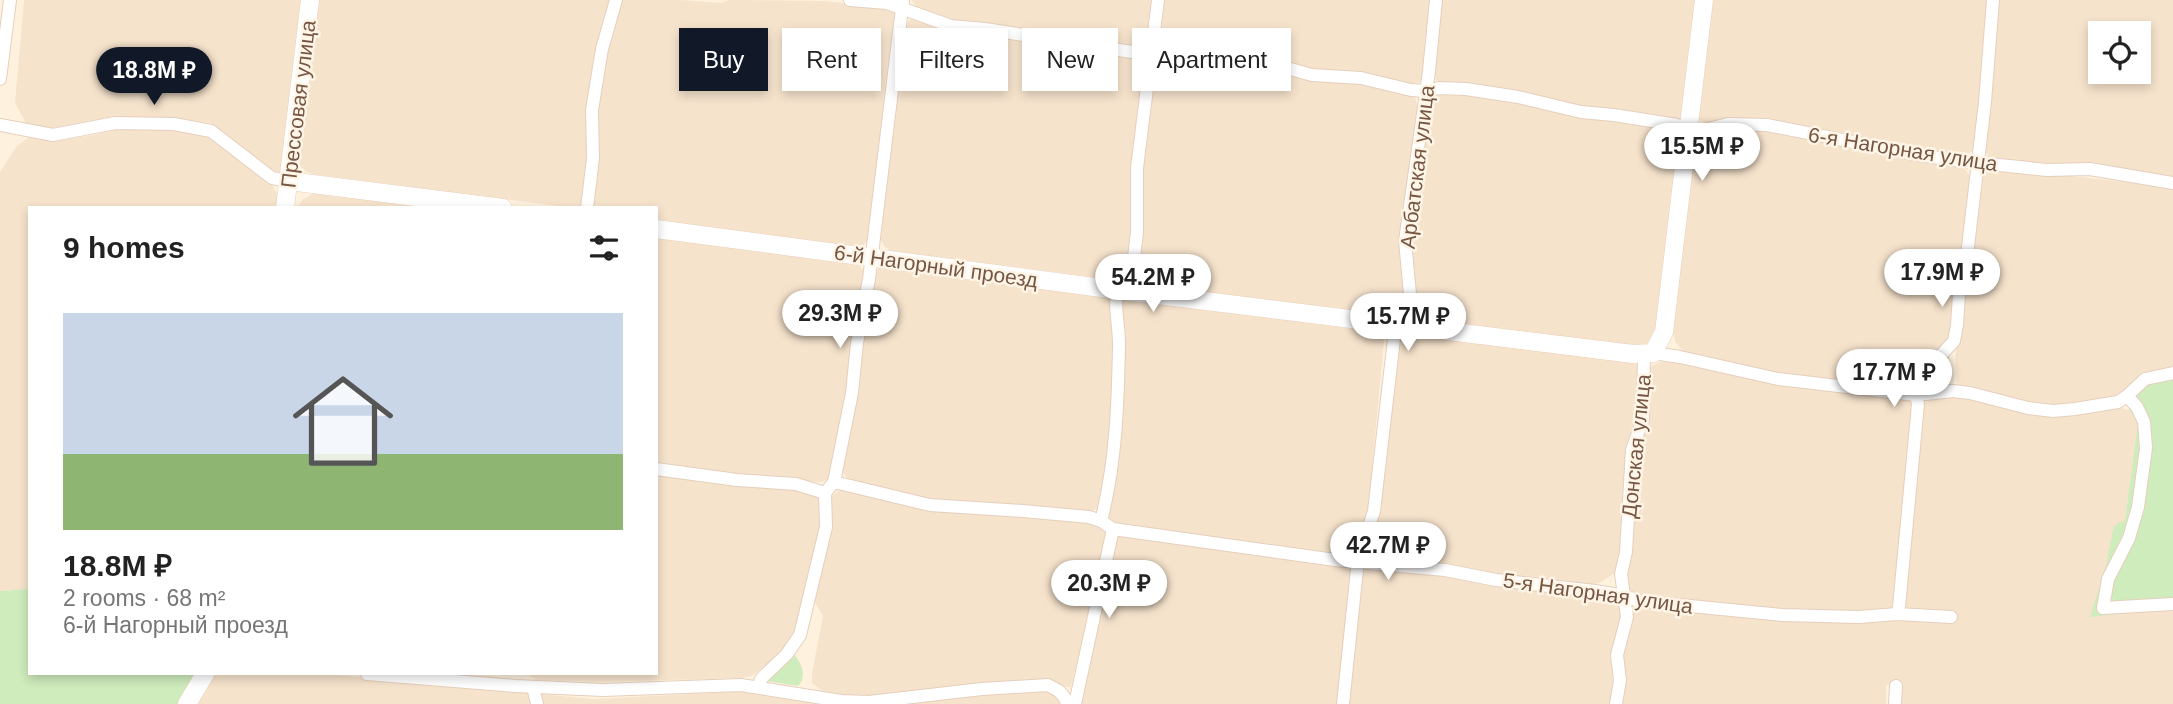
<!DOCTYPE html>
<meta charset="utf-8">
<style>
:root{--surface:#fff;--page:#f6f6f6;--text:#222;--muted:#767676;--accent:#111827}
body{margin:0;font-family:Helvetica,sans-serif;background:var(--page);color:var(--text);height:100vh;display:flex;flex-direction:column;font-size:26px;white-space:nowrap}
*{box-sizing:border-box;margin:0}
p{font-size:23px;color:var(--muted)}
.icon{flex:none;width:38px;height:38px;fill:none;stroke:currentColor;stroke-width:2;stroke-linecap:round;stroke-linejoin:round}
.map{position:relative;flex:1;overflow:hidden}
.sheet{position:absolute;left:28px;top:206px;width:630px;height:469px;display:flex;flex-direction:column;background:var(--surface);border-radius:0px;box-shadow:0 4px 10px #0003}
.sheet>*{flex:none}
.banner{position:absolute;left:679px;top:28px;width:665px;height:63px;display:flex;gap:14px}
.tools{position:absolute;left:2088px;top:21px;display:grid;gap:14px}
.tools a{display:grid;place-items:center;width:63px;height:63px;border-radius:0px;background:var(--surface);box-shadow:0 4px 10px #0003;font-size:35px}
.price{position:absolute;translate:-50% -60px;padding:0 16px;border-radius:24px;background:#fff;color:#222;font-size:23px;line-height:46px;filter:drop-shadow(0 2px 4px #0008)}
.price::after{content:'';position:absolute;left:50%;top:42px;width:21px;height:16px;margin-left:-10px;background:inherit;clip-path:polygon(0 0,100% 0,50% 100%)}
.price.current{background:var(--accent);color:#fff}
ul{padding:0;list-style:none}
li{display:grid;align-content:center;gap:14px;height:371px;padding:0 35px}
li span{display:grid;place-items:center;height:217px;border-radius:0px;color:#555}
li>.icon{margin-inline-start:auto}
span .icon{width:126px;height:126px;fill:#fffc;stroke-width:1}
li b{font-size:30px}
h2{display:flex;justify-content:space-between;align-items:center;height:84px;padding:0 35px;font-size:30px}
.tag{padding:0 24px;border-radius:0px;background:var(--surface);box-shadow:0 4px 10px #0003;font-size:24px;line-height:63px}
.tag.current{background:var(--accent);color:#fff}
.map>svg:first-child{display:block}
.residential{fill:#f6e3cc;fill-rule:evenodd}
.green{fill:#cfecbc}
.lines{fill:none;stroke-linecap:round;stroke-linejoin:round}
.street-casing{stroke:#e5cfbd;stroke-width:14}
.secondary-casing{stroke:#ead0b9;stroke-width:19}
.street{stroke:#fff;stroke-width:12}
.secondary{stroke:#fff;stroke-width:18}
.labels{text-anchor:middle;dominant-baseline:central;stroke-width:5;stroke-linejoin:round;paint-order:stroke}
.street-label{font-size:21px;fill:#765644;stroke:#fff5e6}
</style>
<div class="map">
<svg width="2173" height="704" viewBox="0 0 2173 704">
<rect width="100%" height="100%" fill="#fef2de"/>
<!-- residential -->
<g class="residential">
<path d="M 24,0 L 302,0 L 280,172 L 273,174 L 211,123 L 175,118 L 53,131 L 27,125 L 15,103 Z"/>
<path d="M 318,0 L 613,0 L 584,203 L 581,207 L 573,208 L 312,174 L 303,170 L 299,163 Z"/>
<path d="M 622,0 L 680,0 L 721,3 L 729,0 L 823,1 L 887,7 L 893,10 L 896,17 L 868,239 L 864,245 L 857,247 L 656,221 L 656,208 L 593,208 L 597,109 L 606,50 Z"/>
<path d="M 911,0 L 1153,0 L 1148,37 L 1144,44 L 1134,47 L 950,22 L 918,9 Z"/>
<path d="M 1162,0 L 1432,0 L 1422,81 L 1411,84 L 1313,73 L 1164,49 L 1158,46 Z"/>
<path d="M 1441,0 L 1699,0 L 1683,121 L 1582,108 L 1436,81 L 1434,72 Z"/>
<path d="M 1713,0 L 1990,0 L 1975,148 L 1970,153 L 1962,155 L 1726,120 L 1705,123 L 1697,119 L 1697,109 Z"/>
<path d="M 1997,0 L 2173,0 L 2173,179 L 1997,160 L 1988,156 L 1985,149 ZM 2100,33 L 2138,33 L 2138,72 L 2100,72 Z"/>
<path d="M 915,18 L 1140,59 L 1144,66 L 1131,169 L 1131,232 L 1126,267 L 1120,276 L 1110,279 L 891,251 L 884,246 L 881,240 L 903,32 L 909,20 Z"/>
<path d="M 1206,54 L 1359,83 L 1408,94 L 1415,97 L 1419,112 L 1406,293 L 1403,309 L 1396,316 L 1387,318 L 1150,285 L 1142,282 L 1136,275 L 1142,167 L 1154,75 L 1165,61 L 1183,55 Z"/>
<path d="M 1445,92 L 1466,92 L 1679,131 L 1682,137 L 1658,329 L 1652,339 L 1644,345 L 1634,346 L 1414,319 L 1410,314 L 1409,241 L 1429,106 L 1437,96 Z"/>
<path d="M 118,128 L 174,128 L 210,136 L 271,182 L 278,196 L 277,208 L 30,208 L 30,589 L 0,591 L 0,172 L 16,147 L 29,137 L 54,141 L 93,135 Z"/>
<path d="M 1729,129 L 1765,130 L 1959,165 L 1965,169 L 1970,176 L 1969,202 L 1954,325 L 1949,339 L 1942,350 L 1909,383 L 1900,386 L 1777,374 L 1683,351 L 1676,343 L 1672,330 L 1692,157 L 1695,146 L 1700,140 L 1708,135 Z"/>
<path d="M 1995,168 L 2173,187 L 2173,369 L 2116,400 L 2053,406 L 2027,404 L 1960,387 L 1957,383 L 1955,360 L 1963,283 L 1982,178 L 1987,171 Z"/>
<path d="M 315,193 L 451,208 L 297,208 L 303,199 Z"/>
<path d="M 656,236 L 853,262 L 861,267 L 866,277 L 848,392 L 829,479 L 822,482 L 797,481 L 656,465 Z"/>
<path d="M 886,266 L 1109,298 L 1113,341 L 1110,464 L 1102,503 L 1096,509 L 1088,513 L 927,501 L 856,482 L 846,477 L 841,469 L 862,344 L 878,268 Z"/>
<path d="M 1129,299 L 1376,332 L 1380,334 L 1384,341 L 1368,511 L 1358,542 L 1350,551 L 1335,557 L 1118,526 L 1109,518 L 1108,508 L 1119,464 L 1125,339 L 1120,308 L 1123,300 Z"/>
<path d="M 1419,335 L 1631,362 L 1636,364 L 1639,370 L 1640,418 L 1623,551 L 1617,572 L 1599,583 L 1583,586 L 1384,559 L 1373,554 L 1370,544 L 1380,512 L 1397,363 L 1402,342 L 1406,336 Z"/>
<path d="M 1660,362 L 1681,363 L 1911,400 L 1915,406 L 1895,606 L 1889,612 L 1881,615 L 1740,607 L 1637,596 L 1627,588 L 1625,574 L 1636,451 L 1648,370 L 1653,365 Z"/>
<path d="M 1952,395 L 2002,405 L 2116,407 L 2129,410 L 2138,422 L 2125,520 L 2106,565 L 2091,616 L 2173,608 L 2173,704 L 1898,704 L 1898,685 L 1886,685 L 1886,704 L 1620,704 L 1623,655 L 1632,607 L 1639,606 L 1895,619 L 1924,404 L 1930,399 Z"/>
<path d="M 656,473 L 795,486 L 820,495 L 824,526 L 794,632 L 784,650 L 752,676 L 741,678 L 600,682 L 537,680 L 529,675 L 528,674 L 656,674 Z"/>
<path d="M 840,490 L 1087,521 L 1104,527 L 1107,535 L 1104,551 L 1071,687 L 980,685 L 867,697 L 840,695 L 821,690 L 812,683 L 812,673 L 823,616 L 813,599 L 832,496 Z"/>
<path d="M 1119,536 L 1341,565 L 1350,570 L 1353,577 L 1340,704 L 1080,704 L 1113,541 Z"/>
<path d="M 1365,570 L 1446,575 L 1613,597 L 1621,602 L 1623,616 L 1611,704 L 1348,704 L 1361,579 Z"/>
<path d="M 214,674 L 325,674 L 594,699 L 751,691 L 833,704 L 197,704 Z"/>
<path d="M 1047,691 L 1062,701 L 1063,704 L 886,704 L 981,692 Z"/>
</g>
<!-- green -->
<g class="green">
<path d="M 1949,355 L 1949,379 L 1947,385 L 1928,387 L 1925,384 L 1925,379 Z"/>
<path d="M 2173,377 L 2173,608 L 2090,617 L 2106,565 L 2114,526 L 2125,520 L 2138,422 L 2129,410 C 2140,383 2146,383 2173,377 Z"/>
<path d="M 30,589 L 30,674 L 196,674 L 179,704 L 0,704 L 0,591 Z"/>
<path d="M 795,655 C 802,665 807,677 798,686 L 767,681 L 789,657 Z"/>
</g>
<g class="lines">
<defs>
<g id="street">
<path d="M 850,0 L 887,3 L 951,26 L 985,29 L 1151,55 L 1163,55 L 1184,50 L 1210,52 L 1276,65 L 1312,75 L 1361,78 L 1411,90 L 1426,91 L 1439,88 L 1466,89 L 1518,97 L 1581,112 L 1614,115 L 1677,125 L 1690,130 L 1704,130 L 1728,124 L 1767,125 L 1919,155 L 1961,161 L 2047,170 L 2090,169 L 2173,183"/>
<path d="M 0,79 L 10,0"/>
<path d="M 0,125 L 53,135 L 115,123 L 174,124 L 211,131 L 272,178 L 289,181"/>
<path d="M 587,208 L 593,158 L 592,110 L 602,49 L 616,0"/>
<path d="M 1130,291 L 1137,232 L 1137,168 L 1158,0"/>
<path d="M 1653,353 L 1680,357 L 1778,379 L 1916,395 L 1953,391 L 1970,393 L 2028,408 L 2053,411 L 2075,409 L 2118,402 L 2127,396 L 2145,379 L 2173,373"/>
<path d="M 2127,396 L 2137,407 L 2144,422 L 2146,448 L 2138,507 L 2129,538 L 2108,579 L 2103,608 L 2173,604"/>
<path d="M 656,469 L 737,480 L 796,484 L 825,493"/>
<path d="M 834,482 L 930,505 L 1023,511 L 1089,517 L 1101,521 L 1113,529 L 1335,560 L 1445,570 L 1496,580 L 1595,591 L 1625,596 L 1639,601 L 1782,615 L 1859,617 L 1897,614 L 1951,617"/>
<path d="M 1101,521 C 1116,463 1118,403 1119,344 C 1119,325 1114,308 1117,290"/>
<path d="M 1897,614 L 1899,607 L 1918,404 L 1916,395 L 1921,377 L 1954,341 L 1957,325 L 1960,279 L 1966,264 L 1985,102 L 1993,0"/>
<path d="M 367,674 L 516,686 L 603,690 L 741,685 L 841,701 L 869,702 L 982,689 L 1048,685 L 1059,691 L 1065,698 L 1067,704"/>
<path d="M 759,686 L 761,679 L 787,654 L 800,635 L 826,527 L 825,493 L 834,482 L 852,393 L 857,343 L 869,279 L 903,0"/>
<path d="M 533,687 L 537,704"/>
<path d="M 1075,704 L 1113,529"/>
<path d="M 1343,704 L 1358,560 L 1374,511 L 1394,339 L 1406,314 L 1410,294 L 1405,241 L 1429,71 L 1436,0"/>
<path d="M 1616,704 L 1620,680 L 1617,655 L 1627,617 L 1621,574 L 1626,552 L 1632,450 L 1643,419 L 1644,353"/>
<path d="M 1895,704 L 1896,686"/>
</g>
<g id="secondary">
<path d="M 289,181 L 503,208"/>
<path d="M 285,208 L 310,0"/>
<path d="M 656,229 L 1117,290 L 1633,354 L 1653,353 L 1664,332 L 1704,0"/>
<path d="M 187,704 L 205,674"/>
</g>
</defs>
<!-- street casing -->
<use href="#street" class="street-casing"/>
<!-- secondary casing -->
<use href="#secondary" class="secondary-casing"/>
<!-- street -->
<use href="#street" class="street"/>
<!-- secondary -->
<use href="#secondary" class="secondary"/>
</g>
<g class="labels">
<!-- street labels -->
<g class="street-label">
<text transform="translate(298 104) rotate(-83)">Прессовая улица</text>
<text transform="translate(1903 149) rotate(9)">6-я Нагорная улица</text>
<text transform="translate(1417 167) rotate(-83)">Арбатская улица</text>
<text transform="translate(936 266) rotate(8)">6-й Нагорный проезд</text>
<text transform="translate(1636 446) rotate(-84)">Донская улица</text>
<text transform="translate(1598 593) rotate(8)">5-я Нагорная улица</text>
</g>
</g>
</svg>
<div class="tools">
<a><svg class="icon" aria-label="locate" viewBox="0 0 24 24"><circle cx="12" cy="12" r="6"/><path d="M12 2v4M12 18v4M2 12h4M18 12h4"/></svg></a>
</div>
<b class="price current" style="left:154px;top:107px">18.8M ₽</b>
<b class="price" style="left:1702px;top:183px">15.5M ₽</b>
<b class="price" style="left:1942px;top:309px">17.9M ₽</b>
<b class="price" style="left:1153px;top:314px">54.2M ₽</b>
<b class="price" style="left:840px;top:350px">29.3M ₽</b>
<b class="price" style="left:1408px;top:353px">15.7M ₽</b>
<b class="price" style="left:1894px;top:409px">17.7M ₽</b>
<b class="price" style="left:1388px;top:582px">42.7M ₽</b>
<b class="price" style="left:1109px;top:620px">20.3M ₽</b>
<div class="banner">
<a class="tag current">Buy</a>
<a class="tag">Rent</a>
<a class="tag">Filters</a>
<a class="tag">New</a>
<a class="tag">Apartment</a>
</div>
<section class="sheet">
<h2>9 homes<svg class="icon" aria-label="filters" viewBox="0 0 24 24"><path d="M4 7h16M4 17h16"/><circle cx="9" cy="7" r="2"/><circle cx="15" cy="17" r="2"/></svg></h2>
<ul>
<li><span style="background:linear-gradient(#c9d6e8 65%,#8fb573 0)"><svg class="icon" aria-label="home" viewBox="0 0 24 24"><path d="M3 11l9-7 9 7M6 9v11h12V9"/></svg></span><div><b>18.8M ₽</b><p>2 rooms · 68 m²</p><p>6-й Нагорный проезд</p></div></li>
</ul>
</section>
</div>
